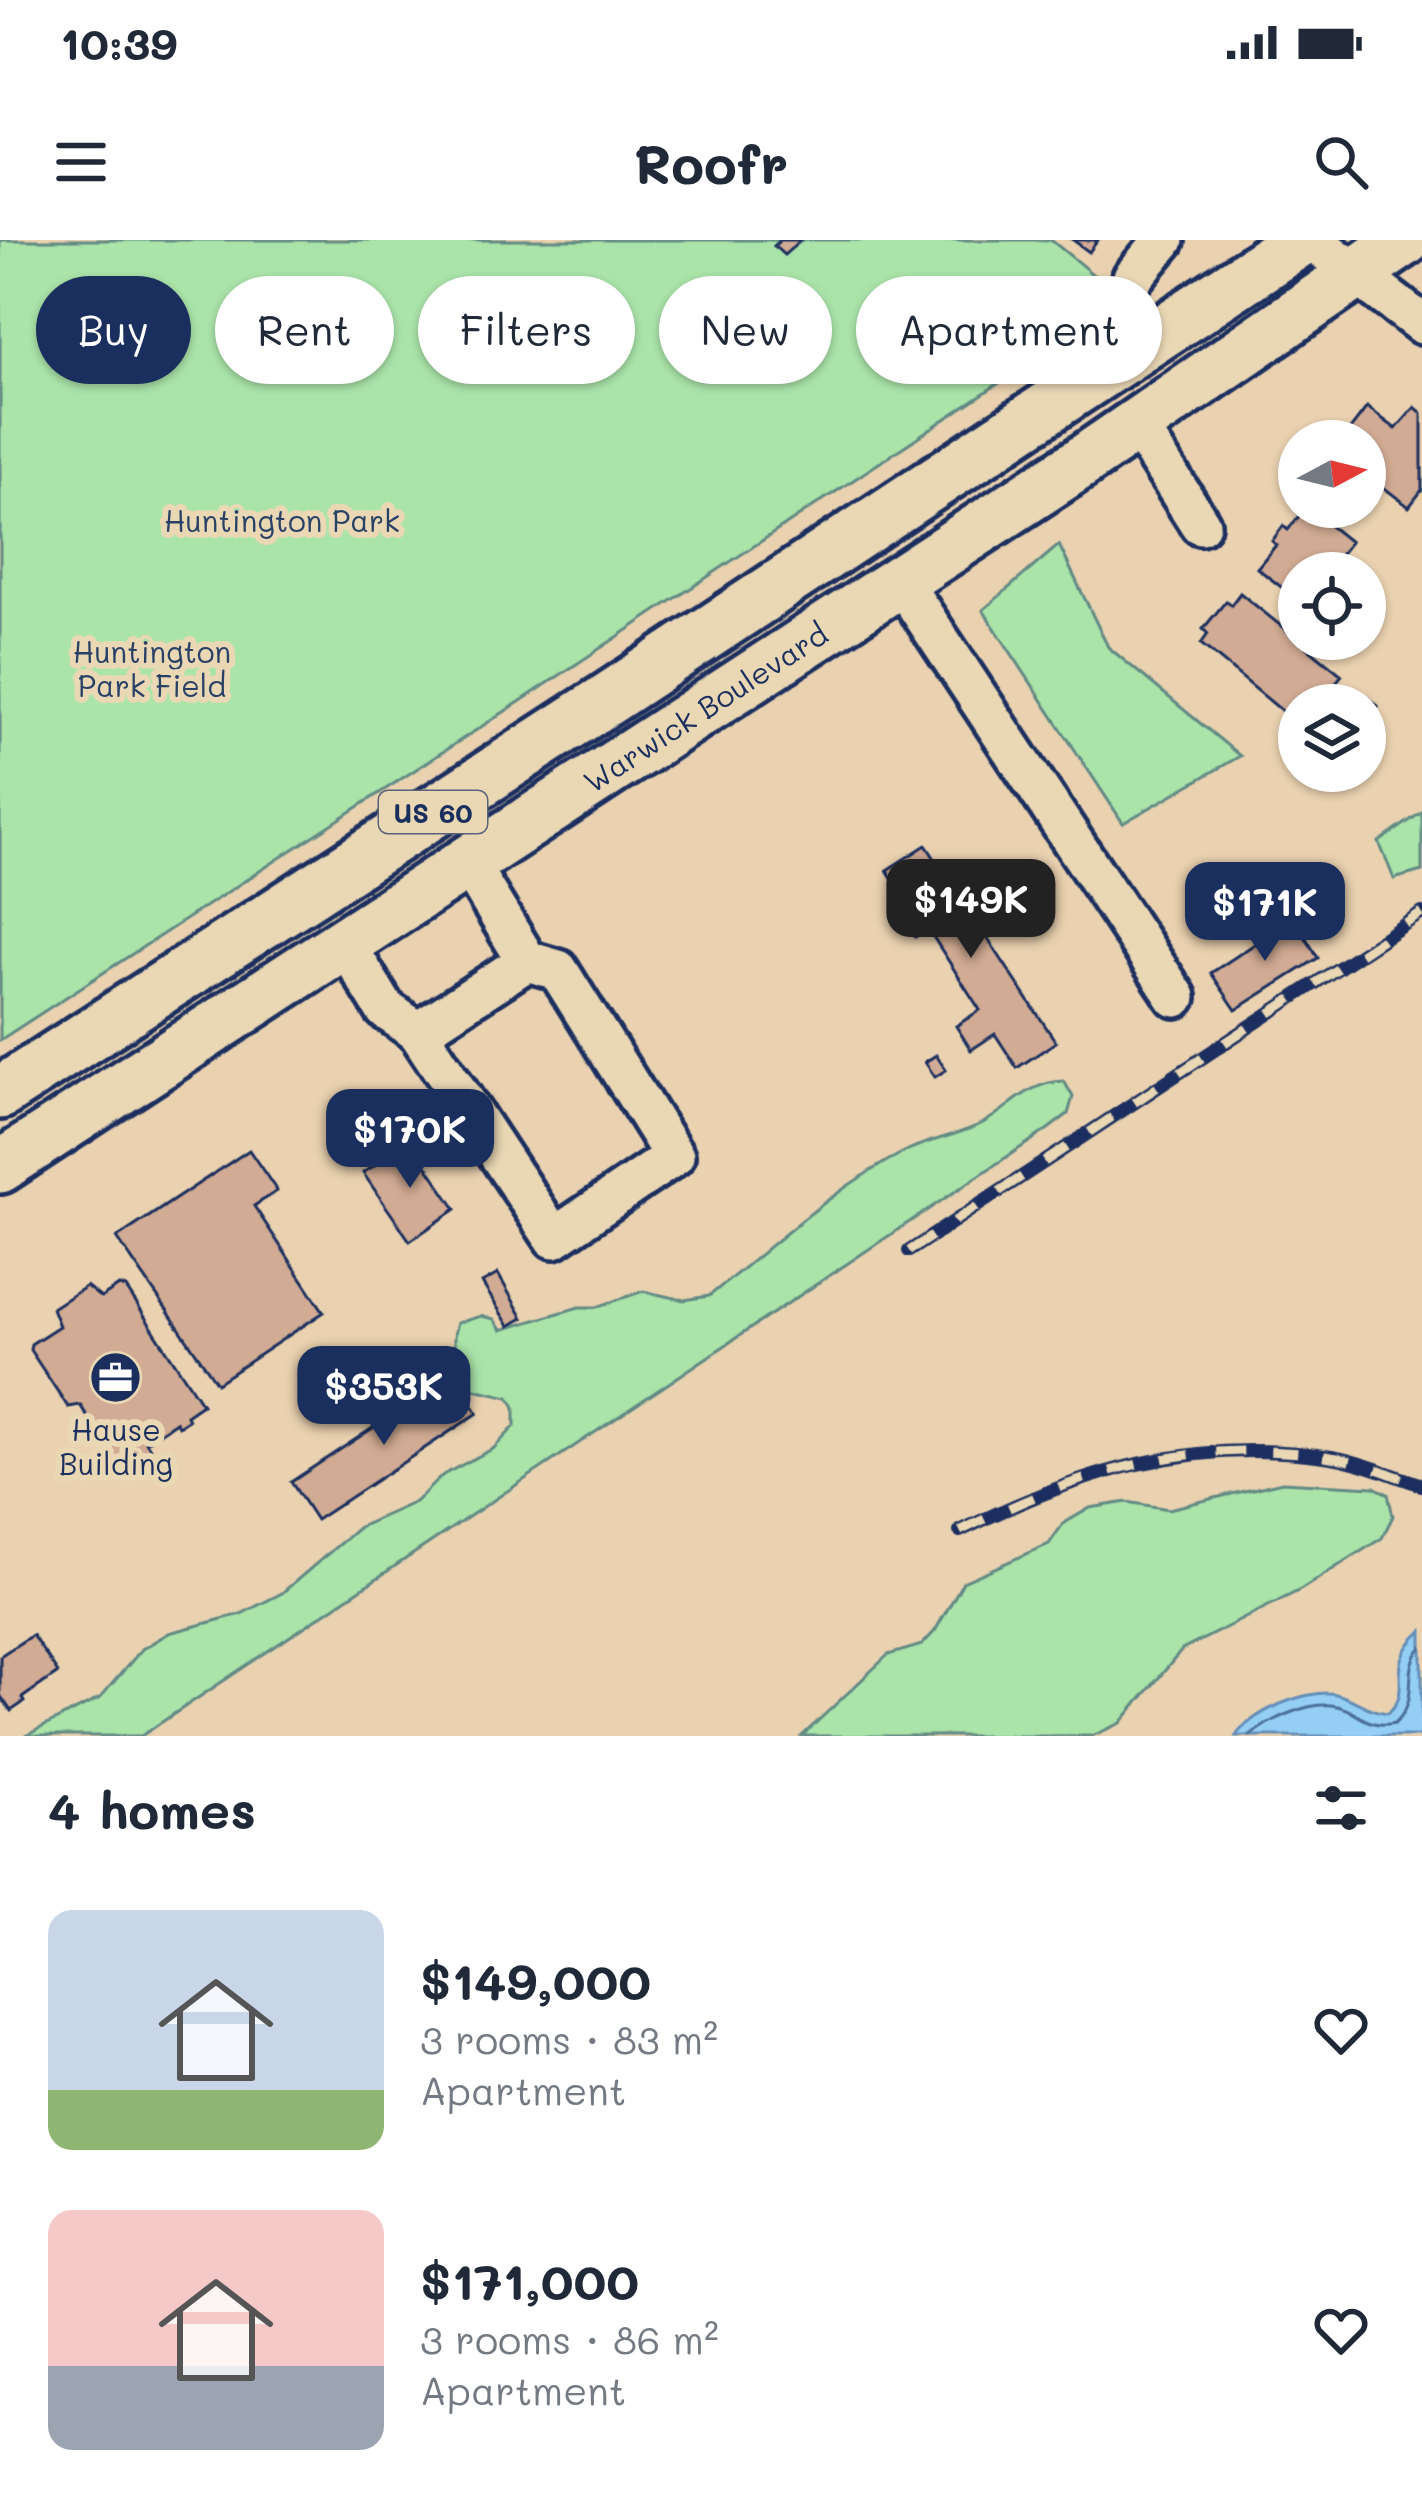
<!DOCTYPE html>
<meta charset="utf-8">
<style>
:root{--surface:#fff;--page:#f6f6f7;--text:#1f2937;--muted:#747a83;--accent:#1b2f5e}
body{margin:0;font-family:Mali,sans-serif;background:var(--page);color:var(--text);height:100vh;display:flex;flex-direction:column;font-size:45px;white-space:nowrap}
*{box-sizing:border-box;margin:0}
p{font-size:39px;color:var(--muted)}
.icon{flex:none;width:66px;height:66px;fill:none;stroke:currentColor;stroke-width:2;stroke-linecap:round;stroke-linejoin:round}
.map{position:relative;height:1496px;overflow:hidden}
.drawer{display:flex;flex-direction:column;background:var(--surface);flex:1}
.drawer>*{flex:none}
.guide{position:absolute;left:36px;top:36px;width:1350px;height:108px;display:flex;gap:24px}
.needle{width:78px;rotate:83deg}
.tools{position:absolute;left:1278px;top:180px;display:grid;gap:24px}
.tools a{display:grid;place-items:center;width:108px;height:108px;border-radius:50%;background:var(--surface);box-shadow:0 3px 9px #0004;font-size:60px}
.price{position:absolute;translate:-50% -102px;padding:0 27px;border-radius:24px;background:var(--accent);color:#fff;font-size:39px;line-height:78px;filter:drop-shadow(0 3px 6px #0008)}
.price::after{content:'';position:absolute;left:50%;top:72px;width:36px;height:27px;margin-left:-18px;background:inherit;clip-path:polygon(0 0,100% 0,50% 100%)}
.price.on{background:#222;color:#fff}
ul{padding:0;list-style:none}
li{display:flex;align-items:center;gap:36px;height:300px;padding:0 48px}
li span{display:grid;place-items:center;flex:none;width:336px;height:240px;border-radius:24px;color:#555}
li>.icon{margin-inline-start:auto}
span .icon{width:144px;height:144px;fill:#fffc;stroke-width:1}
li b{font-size:51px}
h2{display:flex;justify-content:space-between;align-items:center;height:144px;padding:0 48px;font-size:51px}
.pill{padding:0 42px;border-radius:54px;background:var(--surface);box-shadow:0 3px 9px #0004;font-size:42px;line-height:108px}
.pill.on{background:var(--accent);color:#fff}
.status{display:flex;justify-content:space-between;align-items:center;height:84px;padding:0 60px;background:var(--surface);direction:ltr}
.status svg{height:33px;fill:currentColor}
header{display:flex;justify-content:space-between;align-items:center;height:156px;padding:0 48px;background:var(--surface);font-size:54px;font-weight:800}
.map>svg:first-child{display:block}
.green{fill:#aae4a9;stroke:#628a84;stroke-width:3}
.water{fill:#94cef4;stroke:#648eb8;stroke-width:3}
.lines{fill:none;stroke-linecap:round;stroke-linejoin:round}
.shore{stroke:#4b6f9a;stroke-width:3}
.building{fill:#d1ab93;stroke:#1b2f5e;stroke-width:3}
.minor-casing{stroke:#1b2f5e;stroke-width:48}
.major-casing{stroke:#1b2f5e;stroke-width:60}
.minor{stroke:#ead8b5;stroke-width:39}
.major{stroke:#ead8b5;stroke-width:51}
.rail-casing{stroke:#1b2f5e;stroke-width:14}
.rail{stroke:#ead8b5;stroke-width:9;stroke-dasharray:27;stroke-linecap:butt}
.labels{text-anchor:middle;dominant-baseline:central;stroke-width:12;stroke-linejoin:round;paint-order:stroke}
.shield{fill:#ead8b5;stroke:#596278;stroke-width:3}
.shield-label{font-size:27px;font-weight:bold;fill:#1b2f5e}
.park-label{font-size:30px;fill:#294166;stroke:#ead8b5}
.street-label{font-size:30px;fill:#1b2f5e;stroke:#ead8b5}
.poi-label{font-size:30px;fill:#1b2f5e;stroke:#ead8b5}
</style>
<div class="status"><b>10:39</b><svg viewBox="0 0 49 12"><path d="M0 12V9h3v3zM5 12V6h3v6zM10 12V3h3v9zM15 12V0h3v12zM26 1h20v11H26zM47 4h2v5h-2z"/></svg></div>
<header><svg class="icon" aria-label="menu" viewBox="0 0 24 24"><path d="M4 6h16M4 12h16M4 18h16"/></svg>Roofr<svg class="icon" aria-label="search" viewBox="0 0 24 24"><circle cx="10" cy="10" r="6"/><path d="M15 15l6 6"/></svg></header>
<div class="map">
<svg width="1422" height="1496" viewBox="0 0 1422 1496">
<rect width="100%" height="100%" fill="#ead2b0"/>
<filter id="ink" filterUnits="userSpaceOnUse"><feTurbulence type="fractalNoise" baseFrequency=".00833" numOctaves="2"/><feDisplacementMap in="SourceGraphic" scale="24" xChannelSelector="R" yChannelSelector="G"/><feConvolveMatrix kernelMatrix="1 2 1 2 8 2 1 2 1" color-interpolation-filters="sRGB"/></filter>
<g filter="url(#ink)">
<!-- green -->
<g class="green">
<path d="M 0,0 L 1051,0 L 1124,60 L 524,459 L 0,800 Z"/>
<path d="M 1059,305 L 1108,407 L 1240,516 L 1123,583 L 983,370 Z"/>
<path d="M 1422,572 L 1422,631 L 1394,639 L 1379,602 Z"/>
<path d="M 1064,841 L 1073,857 L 1068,874 L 1047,890 L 141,1496 L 25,1496 L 100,1458 L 142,1409 L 169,1393 L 241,1374 L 282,1353 L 359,1287 L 415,1262 L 443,1235 L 494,1208 L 515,1186 L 515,1167 L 509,1157 L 474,1149 C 460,1129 448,1107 457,1083 L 481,1076 L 494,1079 L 501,1090 L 579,1067 L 597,1067 L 643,1051 L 684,1060 L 709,1056 C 773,1006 831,949 904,912 C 929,899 958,896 983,883 C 1012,867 1028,842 1064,841 Z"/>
<path d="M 1282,1242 L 1374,1247 L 1388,1254 L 1393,1276 L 1382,1298 L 1302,1349 L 1182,1410 L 1121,1483 L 1092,1496 L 802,1496 L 888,1415 L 922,1405 L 935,1391 L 963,1342 L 1049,1304 L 1063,1284 L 1090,1268 L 1127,1262 L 1169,1269 Z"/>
</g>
<!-- water -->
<path class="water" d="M 1422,1391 L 1422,1496 L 1236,1496 C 1251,1472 1308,1448 1336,1454 C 1356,1459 1367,1471 1388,1473 C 1416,1447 1381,1427 1422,1391 Z"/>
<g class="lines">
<!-- shore -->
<path class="shore" d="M 1250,1496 C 1269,1480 1305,1463 1331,1465 C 1357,1467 1363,1490 1395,1483 C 1422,1458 1400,1430 1422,1407"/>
</g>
<!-- building -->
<g class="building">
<path d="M 780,0 L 801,0 L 784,15 L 774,6 Z"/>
<path d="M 1073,0 L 1098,0 L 1089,12 Z"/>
<path d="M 1367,167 L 1396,189 L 1415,167 L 1422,173 L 1422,250 L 1409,267 L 1365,233 L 1365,201 L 1341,201 Z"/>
<path d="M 1306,267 L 1350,302 L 1326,333 L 1299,333 L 1299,361 L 1257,328 L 1276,305 L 1272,301 L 1283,286 L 1288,290 Z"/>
<path d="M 1240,353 L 1342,435 L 1333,446 L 1338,451 L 1326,465 L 1299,465 L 1299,485 L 1201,404 L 1208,394 L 1203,389 L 1226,361 L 1231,365 Z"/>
<path d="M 1356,449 L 1378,466 L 1365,483 L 1365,465 L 1343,465 Z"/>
<path d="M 926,605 L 1056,802 L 1017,828 L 995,794 L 971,810 L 956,786 L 980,770 L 928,689 L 915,697 L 904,680 L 915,673 L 887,630 Z"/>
<path d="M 1294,678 L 1318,718 L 1236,770 L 1211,733 Z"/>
<path d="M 936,815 L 946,830 L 935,837 L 925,822 Z"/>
<path d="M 389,863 L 406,889 L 385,903 L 368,877 Z"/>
<path d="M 410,901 L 456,969 L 410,1001 L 363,933 Z"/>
<path d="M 249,910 L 277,951 L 254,966 L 324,1072 L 217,1143 L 117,998 Z"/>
<path d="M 498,1034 L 523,1078 L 509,1086 L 482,1043 Z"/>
<path d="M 86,1046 L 101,1058 L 119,1046 L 126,1048 L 202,1164 L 186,1175 L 188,1180 L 178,1186 L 176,1182 L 146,1202 L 152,1211 L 122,1231 L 80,1165 L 68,1167 L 30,1110 L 31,1104 L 59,1086 L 52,1068 Z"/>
<path d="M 453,1135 L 478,1173 L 316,1280 L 291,1242 Z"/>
<path d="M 32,1395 L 58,1433 L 22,1458 L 24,1462 L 11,1471 L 0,1455 L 0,1416 Z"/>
</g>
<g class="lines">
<defs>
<g id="minor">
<path d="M 1312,0 L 1422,84"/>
<path d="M 1133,37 L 1164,0"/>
<path d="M 1136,184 L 1200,284"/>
<path d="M 900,340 L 1176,757"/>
<path d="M 344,702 L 385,769 L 418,792 L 554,998 L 674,916 L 558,730 L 527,721"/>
<path d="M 418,792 L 527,721 L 467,622"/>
</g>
<g id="major">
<path d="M 0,853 L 611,457 L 1301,0"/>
<path d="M 0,927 L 1082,222 L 1405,0"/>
</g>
</defs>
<!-- minor casing -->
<use href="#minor" class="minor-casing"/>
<!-- major casing -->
<use href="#major" class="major-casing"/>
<!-- minor -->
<use href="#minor" class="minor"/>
<!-- major -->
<use href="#major" class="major"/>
<defs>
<g id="rail">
<path d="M 909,1011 L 1422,673"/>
<path d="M 960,1291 C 1079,1232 1190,1197 1325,1216 C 1357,1220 1391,1235 1422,1245"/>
</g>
</defs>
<!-- rail casing -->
<use href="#rail" class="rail-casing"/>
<!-- rail -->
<use href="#rail" class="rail"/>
</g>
</g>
<!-- icons -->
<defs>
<symbol id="office-disc" viewBox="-11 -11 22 22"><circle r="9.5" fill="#1b2f5e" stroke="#ead8b5"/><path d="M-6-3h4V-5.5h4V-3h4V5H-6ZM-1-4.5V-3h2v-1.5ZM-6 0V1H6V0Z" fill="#fff"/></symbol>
</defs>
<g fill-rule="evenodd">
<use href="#office-disc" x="86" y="1108" width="59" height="59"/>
</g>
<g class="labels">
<!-- shield labels -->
<rect class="shield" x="379" y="551" width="108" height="42" rx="9"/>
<g class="shield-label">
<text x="433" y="572">US 60</text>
</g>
<!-- park labels -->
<g class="park-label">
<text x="282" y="280">Huntington Park</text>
<text x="152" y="411">Huntington<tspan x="152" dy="34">Park Field</tspan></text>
</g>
<!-- street labels -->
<g class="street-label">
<text transform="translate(705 467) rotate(-33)">Warwick Boulevard</text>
</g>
<!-- poi labels -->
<g class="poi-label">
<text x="116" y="1189">Hause<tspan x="116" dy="34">Building</tspan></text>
</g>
</g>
</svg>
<div class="tools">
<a><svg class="needle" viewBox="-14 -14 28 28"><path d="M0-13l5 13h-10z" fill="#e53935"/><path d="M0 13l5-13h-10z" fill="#747a83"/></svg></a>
<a><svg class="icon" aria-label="locate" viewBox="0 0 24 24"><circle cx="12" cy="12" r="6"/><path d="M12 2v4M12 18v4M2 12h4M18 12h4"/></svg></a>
<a><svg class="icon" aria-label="layers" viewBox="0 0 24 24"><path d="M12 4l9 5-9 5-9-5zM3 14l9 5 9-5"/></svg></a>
</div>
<b class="price on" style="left:971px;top:721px">$149K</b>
<b class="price" style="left:1265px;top:724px">$171K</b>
<b class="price" style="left:410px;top:951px">$170K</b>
<b class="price" style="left:384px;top:1208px">$353K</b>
<div class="guide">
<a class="pill on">Buy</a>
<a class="pill">Rent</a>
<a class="pill">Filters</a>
<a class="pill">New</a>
<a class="pill">Apartment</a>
</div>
</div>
<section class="drawer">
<h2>4 homes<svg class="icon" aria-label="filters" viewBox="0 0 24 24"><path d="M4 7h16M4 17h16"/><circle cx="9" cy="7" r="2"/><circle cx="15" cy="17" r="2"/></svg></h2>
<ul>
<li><span style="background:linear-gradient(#c9d6e8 75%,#8fb573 0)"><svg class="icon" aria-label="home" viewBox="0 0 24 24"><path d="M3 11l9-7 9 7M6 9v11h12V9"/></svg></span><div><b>$149,000</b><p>3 rooms · 83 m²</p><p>Apartment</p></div><svg class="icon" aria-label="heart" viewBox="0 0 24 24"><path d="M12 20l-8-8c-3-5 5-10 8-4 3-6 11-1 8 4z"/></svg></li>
<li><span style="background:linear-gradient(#f6c9c9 65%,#9aa5b1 0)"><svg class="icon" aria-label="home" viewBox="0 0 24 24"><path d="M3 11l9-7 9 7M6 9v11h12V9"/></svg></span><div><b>$171,000</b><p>3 rooms · 86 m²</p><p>Apartment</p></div><svg class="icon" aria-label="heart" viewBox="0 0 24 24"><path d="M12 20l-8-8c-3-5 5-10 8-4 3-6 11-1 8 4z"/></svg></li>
</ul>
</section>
